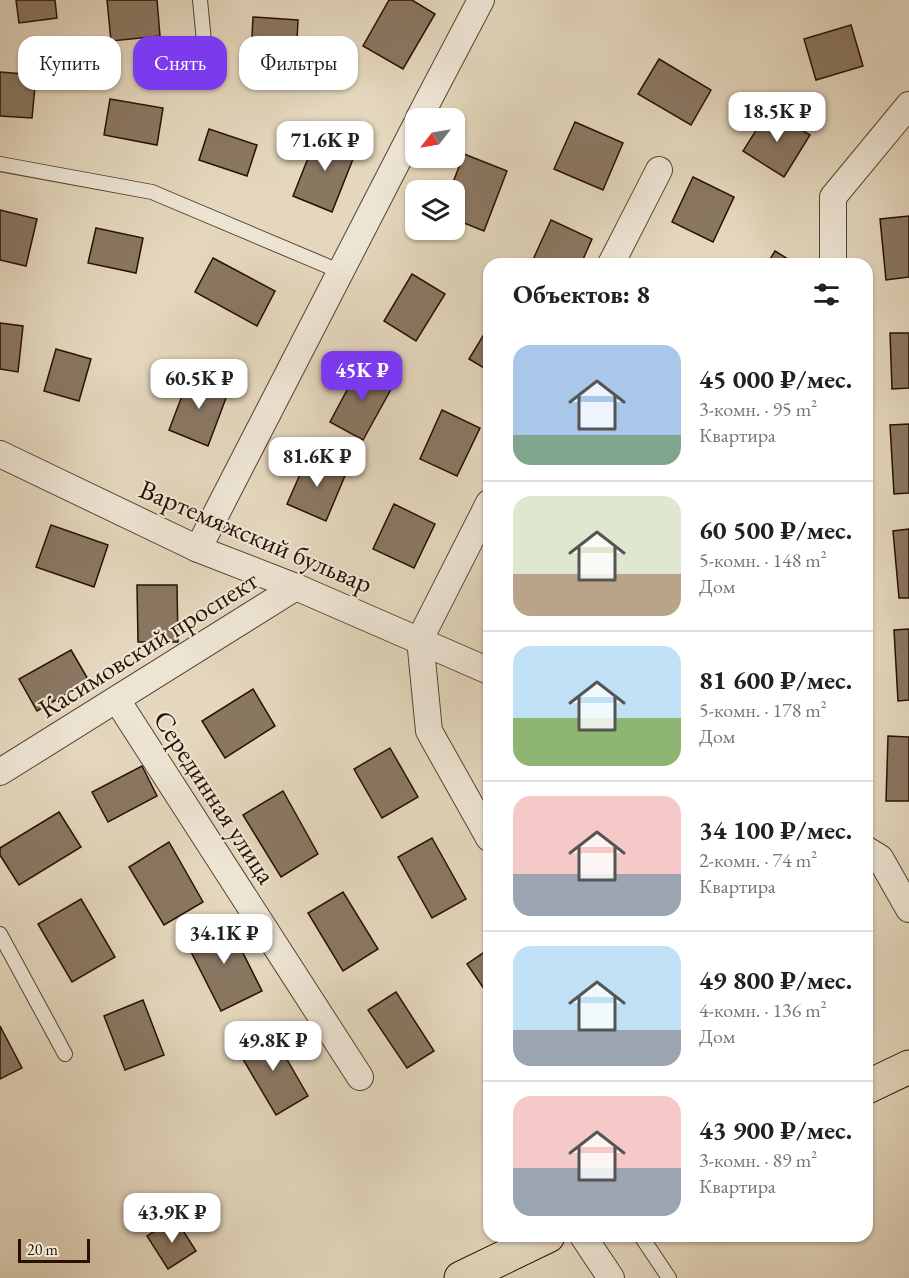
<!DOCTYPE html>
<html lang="ru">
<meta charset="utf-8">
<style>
:root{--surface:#fff;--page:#f2f2f2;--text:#202124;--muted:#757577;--line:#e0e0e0;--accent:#7c3aed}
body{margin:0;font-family:"EB Garamond",serif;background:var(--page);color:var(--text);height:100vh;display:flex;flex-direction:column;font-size:22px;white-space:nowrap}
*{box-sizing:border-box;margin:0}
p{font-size:20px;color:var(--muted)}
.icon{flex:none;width:33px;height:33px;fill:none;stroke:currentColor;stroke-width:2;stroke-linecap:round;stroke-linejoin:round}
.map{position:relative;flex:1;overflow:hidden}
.side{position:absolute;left:483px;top:258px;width:390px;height:984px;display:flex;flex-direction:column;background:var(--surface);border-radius:18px;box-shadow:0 2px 4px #0004}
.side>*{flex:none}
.top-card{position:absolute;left:18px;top:36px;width:375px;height:54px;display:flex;gap:12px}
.needle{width:39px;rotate:239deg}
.controls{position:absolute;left:405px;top:108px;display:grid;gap:12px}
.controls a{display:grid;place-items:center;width:60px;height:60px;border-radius:12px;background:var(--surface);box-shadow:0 2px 4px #0004;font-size:30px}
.scale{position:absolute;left:18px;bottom:15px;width:72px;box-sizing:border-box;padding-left:6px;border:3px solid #291000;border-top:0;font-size:16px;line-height:21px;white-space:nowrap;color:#291000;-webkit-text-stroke:4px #ede5d4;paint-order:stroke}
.price{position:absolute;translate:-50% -51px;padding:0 14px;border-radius:12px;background:#fff;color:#222;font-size:20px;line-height:39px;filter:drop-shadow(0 2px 3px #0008)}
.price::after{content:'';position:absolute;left:50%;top:36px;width:18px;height:14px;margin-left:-9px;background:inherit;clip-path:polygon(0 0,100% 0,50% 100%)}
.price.active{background:var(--accent);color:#fff}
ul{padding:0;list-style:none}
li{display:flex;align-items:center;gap:18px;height:150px;padding:0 30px}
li+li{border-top:2px solid var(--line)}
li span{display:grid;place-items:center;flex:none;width:168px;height:120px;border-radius:18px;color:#555}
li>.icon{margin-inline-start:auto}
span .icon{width:72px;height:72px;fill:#fffc;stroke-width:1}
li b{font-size:26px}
h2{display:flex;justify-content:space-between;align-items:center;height:72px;padding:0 30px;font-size:26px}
.chip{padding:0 21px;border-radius:18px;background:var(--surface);box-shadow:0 2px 4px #0004;font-size:21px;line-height:54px}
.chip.active{background:var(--accent);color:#fff}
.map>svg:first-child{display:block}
.building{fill:#8a7762;stroke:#291000;stroke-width:1.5}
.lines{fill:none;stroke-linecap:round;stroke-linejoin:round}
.lane-casing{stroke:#58422f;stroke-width:16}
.street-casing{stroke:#58422f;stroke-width:28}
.primary-casing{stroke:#291000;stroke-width:35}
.lane{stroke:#ede5d4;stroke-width:14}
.street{stroke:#ede5d4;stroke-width:26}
.primary{stroke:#e4d7bd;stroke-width:33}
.labels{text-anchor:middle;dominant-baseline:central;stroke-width:4.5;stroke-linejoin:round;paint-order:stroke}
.street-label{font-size:27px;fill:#291000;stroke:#ede5d4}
</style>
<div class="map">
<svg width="909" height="1278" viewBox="0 0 909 1278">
<rect width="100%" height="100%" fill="#e4d7bd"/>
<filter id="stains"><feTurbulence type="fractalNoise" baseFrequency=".00333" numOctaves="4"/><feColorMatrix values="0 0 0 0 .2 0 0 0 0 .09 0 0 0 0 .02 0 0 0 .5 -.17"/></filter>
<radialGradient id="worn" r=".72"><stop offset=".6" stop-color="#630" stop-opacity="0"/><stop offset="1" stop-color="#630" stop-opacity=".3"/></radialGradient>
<!-- building -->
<g class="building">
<path d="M 16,0 L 55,0 L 57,18 L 19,23 Z"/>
<path d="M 107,0 L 157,0 L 160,36 L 111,41 Z"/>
<path d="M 389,0 L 412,0 L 435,14 L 403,69 L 363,46 Z"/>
<path d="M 253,17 L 298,20 L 296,59 L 251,56 Z"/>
<path d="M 851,25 L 863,66 L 816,80 L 804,39 Z"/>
<path d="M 659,59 L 711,90 L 691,125 L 638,94 Z"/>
<path d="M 0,72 L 36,75 L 32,118 L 0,116 Z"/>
<path d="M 110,99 L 163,108 L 157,145 L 104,135 Z"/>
<path d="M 769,110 L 810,135 L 784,177 L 743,151 Z"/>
<path d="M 575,122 L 623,143 L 603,190 L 554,169 Z"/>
<path d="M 209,129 L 257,145 L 247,176 L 199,160 Z"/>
<path d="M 318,133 L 357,149 L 332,212 L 293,196 Z"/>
<path d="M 464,154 L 507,171 L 484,231 L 454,219 L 454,190 L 450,190 Z"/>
<path d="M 693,177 L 734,197 L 713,242 L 672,222 Z"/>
<path d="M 0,210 L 37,219 L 26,266 L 0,260 Z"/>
<path d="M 909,216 L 909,277 L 886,280 L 880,219 Z"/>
<path d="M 551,220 L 592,239 L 581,264 L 531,264 Z"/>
<path d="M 96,228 L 143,238 L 136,273 L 88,263 Z"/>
<path d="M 775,251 L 796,264 L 767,264 Z"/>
<path d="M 213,258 L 275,291 L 257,326 L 195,292 Z"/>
<path d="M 412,274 L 445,294 L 416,341 L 384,321 Z"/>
<path d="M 0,323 L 23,326 L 18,372 L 0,369 Z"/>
<path d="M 489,326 L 489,371 L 469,359 Z"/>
<path d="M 890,333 L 909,333 L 909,388 L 892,389 Z"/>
<path d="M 56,349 L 91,359 L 79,401 L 44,391 Z"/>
<path d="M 361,364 L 395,382 L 363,440 L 330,422 Z"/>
<path d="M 190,375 L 229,390 L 208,446 L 169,430 Z"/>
<path d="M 442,410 L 480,428 L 457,476 L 420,459 Z"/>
<path d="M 909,424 L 909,493 L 894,494 L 890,425 Z"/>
<path d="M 309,454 L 347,471 L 326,521 L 287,504 Z"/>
<path d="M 394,504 L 435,524 L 414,568 L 373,549 Z"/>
<path d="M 51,525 L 108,545 L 94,587 L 36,567 Z"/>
<path d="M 909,529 L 909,598 L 899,598 L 893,531 Z"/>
<path d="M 137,585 L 177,585 L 178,642 L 138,642 Z"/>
<path d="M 909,629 L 909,700 L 898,701 L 894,630 Z"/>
<path d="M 71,650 L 89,681 L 37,711 L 19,679 Z"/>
<path d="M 253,689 L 275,726 L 225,758 L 202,721 Z"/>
<path d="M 888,736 L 909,737 L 909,801 L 886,801 Z"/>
<path d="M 390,748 L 418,797 L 382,818 L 354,769 Z"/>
<path d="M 142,766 L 157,796 L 108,822 L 92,792 Z"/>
<path d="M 283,791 L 318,854 L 281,877 L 243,815 Z"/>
<path d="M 59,812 L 81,847 L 19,885 L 0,855 L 0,848 Z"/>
<path d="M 432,838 L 466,899 L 432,918 L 398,857 Z"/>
<path d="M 169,842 L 203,902 L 164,925 L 129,867 Z"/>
<path d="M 343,892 L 378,949 L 343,971 L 308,913 Z"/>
<path d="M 81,899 L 115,957 L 72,982 L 38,924 Z"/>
<path d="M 226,919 L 262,991 L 221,1011 L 185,940 Z"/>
<path d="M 489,949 L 489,996 L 467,964 Z"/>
<path d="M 396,992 L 434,1051 L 407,1068 L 368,1010 Z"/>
<path d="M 143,1000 L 164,1055 L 125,1070 L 104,1016 Z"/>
<path d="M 0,1026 L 22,1068 L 0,1079 Z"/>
<path d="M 270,1030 L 308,1096 L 276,1115 L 237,1049 Z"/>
<path d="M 175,1218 L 196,1251 L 168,1269 L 147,1236 Z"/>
</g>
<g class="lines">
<defs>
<g id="lane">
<path d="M 200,0 L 206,62"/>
<path d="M 0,164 L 152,192 L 339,271"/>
<path d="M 0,934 L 65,1054"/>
<path d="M 641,1236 L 669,1278"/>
</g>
<g id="street">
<path d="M 419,118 L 481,0"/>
<path d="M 611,264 L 659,170"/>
<path d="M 833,264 L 833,197 L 909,105"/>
<path d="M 0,454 L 198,549 L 296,587 L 489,671"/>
<path d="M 489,503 L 420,639 L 429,731 L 489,838"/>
<path d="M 198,549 L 416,125"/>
<path d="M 117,700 L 360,1077"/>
<path d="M 0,772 L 296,587"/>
<path d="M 867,850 L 880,858 L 909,909"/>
<path d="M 583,1236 L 611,1278"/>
</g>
<g id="primary">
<path d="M 867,1087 L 909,1067"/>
<path d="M 461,1278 L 548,1236"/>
</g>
</defs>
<!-- lane casing -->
<use href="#lane" class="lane-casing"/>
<!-- street casing -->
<use href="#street" class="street-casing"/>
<!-- primary casing -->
<use href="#primary" class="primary-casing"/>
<!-- lane -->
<use href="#lane" class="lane"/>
<!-- street -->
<use href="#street" class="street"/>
<!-- primary -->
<use href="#primary" class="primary"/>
</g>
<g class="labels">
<!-- street labels -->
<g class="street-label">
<text transform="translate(256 536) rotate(23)">Вартемяжский бульвар</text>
<text transform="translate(148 644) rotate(-32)">Касимовский проспект</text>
<text transform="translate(215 797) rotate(57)">Серединная улица</text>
</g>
</g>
<rect width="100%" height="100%" filter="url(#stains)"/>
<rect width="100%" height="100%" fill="url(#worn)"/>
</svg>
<div class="controls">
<a><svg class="needle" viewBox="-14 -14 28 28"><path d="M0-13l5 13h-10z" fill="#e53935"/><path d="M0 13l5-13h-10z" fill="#757577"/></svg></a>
<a><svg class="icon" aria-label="layers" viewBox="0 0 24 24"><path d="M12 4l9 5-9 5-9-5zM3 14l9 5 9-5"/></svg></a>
</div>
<div class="scale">20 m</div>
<b class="price" style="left:777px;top:143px">18.5K ₽</b>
<b class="price" style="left:325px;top:172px">71.6K ₽</b>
<b class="price active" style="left:362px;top:402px">45K ₽</b>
<b class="price" style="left:199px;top:410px">60.5K ₽</b>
<b class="price" style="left:317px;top:488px">81.6K ₽</b>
<b class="price" style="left:224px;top:965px">34.1K ₽</b>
<b class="price" style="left:273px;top:1072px">49.8K ₽</b>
<b class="price" style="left:172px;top:1244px">43.9K ₽</b>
<div class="top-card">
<a class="chip">Купить</a>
<a class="chip active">Снять</a>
<a class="chip">Фильтры</a>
</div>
<section class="side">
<h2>Объектов: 8<svg class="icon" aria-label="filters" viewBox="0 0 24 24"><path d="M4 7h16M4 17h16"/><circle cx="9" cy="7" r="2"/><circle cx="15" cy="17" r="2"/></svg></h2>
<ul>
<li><span style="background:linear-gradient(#a9c7e8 75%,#7fa58c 0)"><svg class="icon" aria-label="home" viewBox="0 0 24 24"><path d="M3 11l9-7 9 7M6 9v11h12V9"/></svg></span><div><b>45 000 ₽/мес.</b><p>3-комн. · 95 m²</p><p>Квартира</p></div></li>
<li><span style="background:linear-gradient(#dfe7d0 65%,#b9a48a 0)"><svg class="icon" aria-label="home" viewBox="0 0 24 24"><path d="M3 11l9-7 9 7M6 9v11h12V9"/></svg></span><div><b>60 500 ₽/мес.</b><p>5-комн. · 148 m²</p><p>Дом</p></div></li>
<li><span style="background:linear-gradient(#bfe0f5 60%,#8fb573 0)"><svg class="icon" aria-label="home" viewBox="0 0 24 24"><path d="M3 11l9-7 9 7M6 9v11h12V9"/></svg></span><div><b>81 600 ₽/мес.</b><p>5-комн. · 178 m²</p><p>Дом</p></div></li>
<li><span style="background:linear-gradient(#f6c9c9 65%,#9aa5b1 0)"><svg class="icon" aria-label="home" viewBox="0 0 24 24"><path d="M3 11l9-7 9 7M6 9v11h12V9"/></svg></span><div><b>34 100 ₽/мес.</b><p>2-комн. · 74 m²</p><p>Квартира</p></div></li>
<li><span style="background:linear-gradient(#bfe0f5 70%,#9aa5b1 0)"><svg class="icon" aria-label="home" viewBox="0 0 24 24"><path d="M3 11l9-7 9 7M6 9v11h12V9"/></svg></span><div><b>49 800 ₽/мес.</b><p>4-комн. · 136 m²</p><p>Дом</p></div></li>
<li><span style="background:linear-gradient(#f6c9c9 60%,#9aa5b1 0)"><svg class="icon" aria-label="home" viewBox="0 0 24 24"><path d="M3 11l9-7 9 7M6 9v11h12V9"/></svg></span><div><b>43 900 ₽/мес.</b><p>3-комн. · 89 m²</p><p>Квартира</p></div></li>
</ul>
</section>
</div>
